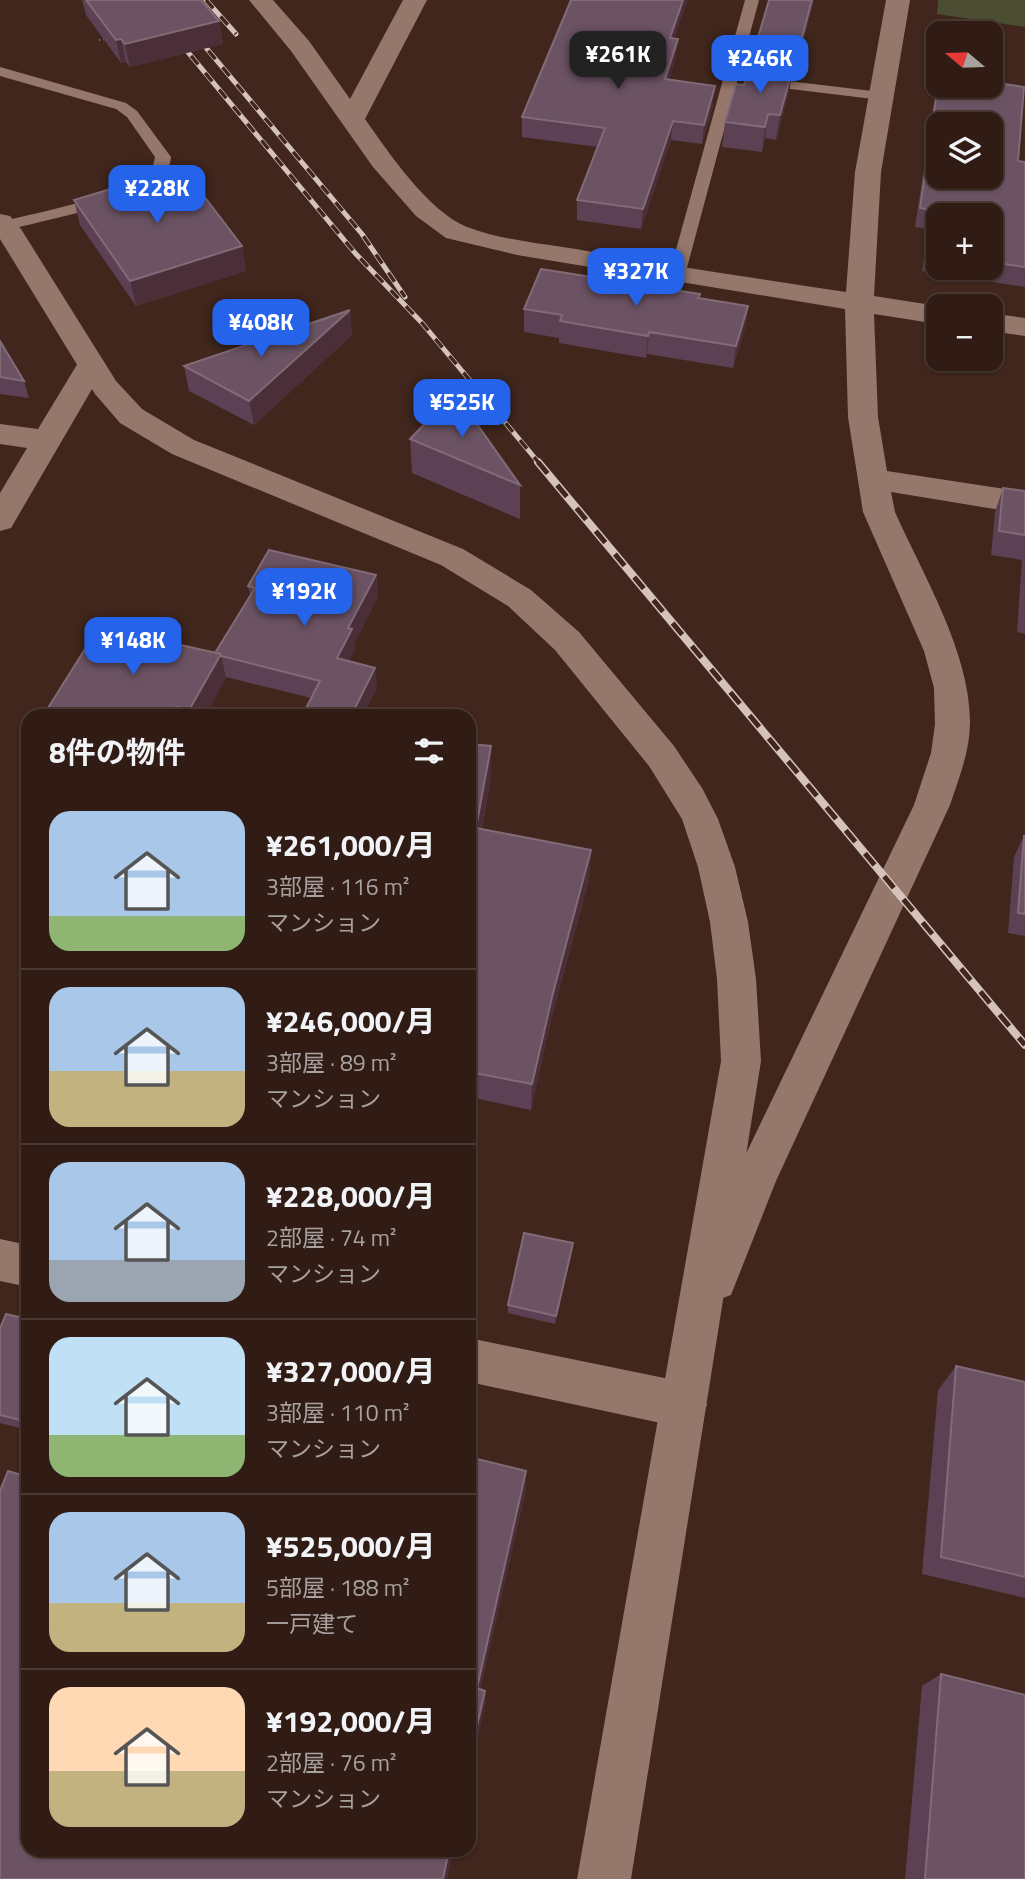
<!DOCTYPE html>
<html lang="ja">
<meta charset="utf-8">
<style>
:root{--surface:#301c15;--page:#38251e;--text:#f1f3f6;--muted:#a8a1a0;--line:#4b3a34;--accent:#2563eb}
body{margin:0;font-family:"Titillium Web","Noto Sans JP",sans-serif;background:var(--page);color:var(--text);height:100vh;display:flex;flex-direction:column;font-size:26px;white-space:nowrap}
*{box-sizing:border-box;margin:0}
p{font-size:23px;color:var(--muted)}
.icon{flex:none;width:38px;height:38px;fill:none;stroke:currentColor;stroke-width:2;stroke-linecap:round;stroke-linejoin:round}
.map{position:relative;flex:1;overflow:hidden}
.side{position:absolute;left:21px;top:709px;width:455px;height:1148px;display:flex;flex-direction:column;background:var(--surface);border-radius:21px;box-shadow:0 2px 5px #0004,0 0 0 2px var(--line)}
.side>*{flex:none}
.needle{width:46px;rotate:289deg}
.fabs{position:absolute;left:926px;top:21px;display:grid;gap:14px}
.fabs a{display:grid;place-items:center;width:77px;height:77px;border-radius:14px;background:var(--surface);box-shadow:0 2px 5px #0004,0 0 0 2px var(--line);font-size:35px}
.price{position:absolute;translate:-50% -60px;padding:0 16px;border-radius:14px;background:var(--accent);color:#fff;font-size:23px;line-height:46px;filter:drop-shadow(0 2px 4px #0008)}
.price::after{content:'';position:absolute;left:50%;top:42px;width:21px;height:16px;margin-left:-10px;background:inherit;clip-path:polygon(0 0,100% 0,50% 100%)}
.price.selected{background:#222;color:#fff}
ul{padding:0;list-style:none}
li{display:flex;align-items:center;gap:21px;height:175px;padding:0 28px}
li+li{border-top:2px solid var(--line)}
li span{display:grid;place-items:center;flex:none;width:196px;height:140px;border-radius:21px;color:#555}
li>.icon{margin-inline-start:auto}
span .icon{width:84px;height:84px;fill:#fffc;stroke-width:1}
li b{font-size:30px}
h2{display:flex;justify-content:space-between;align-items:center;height:84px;padding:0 28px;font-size:30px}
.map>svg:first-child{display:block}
.green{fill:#4a4d31}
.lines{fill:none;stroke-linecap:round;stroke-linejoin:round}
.path{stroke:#8c756c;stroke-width:2.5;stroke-dasharray:1 3.5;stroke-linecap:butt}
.service{fill:#96776b;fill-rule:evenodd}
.minor{fill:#96776b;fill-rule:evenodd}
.tertiary{fill:#96776b;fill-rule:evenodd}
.rail-far1-casing{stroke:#d5c2ba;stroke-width:5}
.rail-casing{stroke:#d5c2ba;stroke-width:8}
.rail-far1{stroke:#40261c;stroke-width:3.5;stroke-dasharray:11;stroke-linecap:butt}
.rail{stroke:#40261c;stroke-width:5;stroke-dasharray:15;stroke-linecap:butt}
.wall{fill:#5c4154;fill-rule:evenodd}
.shaded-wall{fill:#4a2f38}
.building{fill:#6c5363;stroke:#826a76;stroke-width:2;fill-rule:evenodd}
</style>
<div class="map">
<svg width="1025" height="1879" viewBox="0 0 1025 1879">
<rect width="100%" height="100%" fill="#40261c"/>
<!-- green -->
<path class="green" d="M 938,0 L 1025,0 L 1025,27 L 937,14 Z"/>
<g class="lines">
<!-- path -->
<path class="path" d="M 99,40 L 109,38"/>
<!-- service -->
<g class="service">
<path d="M 745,0 L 759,0 L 685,275 L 677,280 L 671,279 L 669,275 Z"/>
<path d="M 0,67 L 126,103 L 137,111 L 171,157 C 170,165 168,171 163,177 C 140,202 46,220 11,229 L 0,230 L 0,222 C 42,211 121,198 152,170 L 155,157 L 127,117 L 116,109 L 0,76 Z"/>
<path d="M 762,78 L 881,92 L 888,96 L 881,100 L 757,85 L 755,82 L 757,79 Z"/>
</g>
<!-- minor -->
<g class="minor">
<path d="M 249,0 L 273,0 L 309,41 L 350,99 L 403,0 L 427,0 L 365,119 C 389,153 428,211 467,227 C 504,241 548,244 587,251 C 673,266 760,279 846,292 L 855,172 L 886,0 L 910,0 L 881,172 L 874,296 L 938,306 L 938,324 L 874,314 L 878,417 L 887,471 L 1025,492 L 1025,514 L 891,492 L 895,512 C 923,575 970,652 970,722 C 970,751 959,778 950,805 L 776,1181 L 731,1295 L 715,1301 L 699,1295 L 693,1280 L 741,1164 L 914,805 L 931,753 L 935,724 L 934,688 L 924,651 L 863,512 L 848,417 L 845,309 L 517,255 L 446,238 L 416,216 L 373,167 L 291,51 Z"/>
<path d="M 990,313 L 1025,318 L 1025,336 L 990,331 Z"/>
<path d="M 91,356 L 101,358 L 106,365 L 11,528 L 0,531 L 0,493 L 27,448 L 0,444 L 0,424 L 38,429 L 81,358 Z"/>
<path d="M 0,1239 L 28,1245 L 28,1287 L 0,1281 Z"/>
<path d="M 469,1338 L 684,1382 L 700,1389 L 707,1405 L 700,1421 L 684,1428 L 469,1382 Z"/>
</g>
<!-- tertiary -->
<path class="tertiary" d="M 0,214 L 10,216 L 21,229 L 116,381 L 142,409 L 194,440 L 463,549 L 531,590 L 579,632 L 674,746 L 702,788 L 718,819 L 735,867 L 748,922 L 756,979 L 761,1061 L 631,1879 L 577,1879 L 721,1061 L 717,979 L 710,922 L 698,867 L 682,819 L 649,766 L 555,650 L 508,606 L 441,565 L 172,454 L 120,423 L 95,394 L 0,239 Z"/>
<defs>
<g id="rail-far1">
<path d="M 166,0 L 362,234 L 405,297"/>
<path d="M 206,0 L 236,34"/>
<path d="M 177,39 L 355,253 L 422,323 L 539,463"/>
</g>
<path id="rail" d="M 538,462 L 1025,1045"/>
</defs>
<!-- rail-far1 casing -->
<use href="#rail-far1" class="rail-far1-casing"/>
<!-- rail casing -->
<use href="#rail" class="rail-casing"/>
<!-- rail-far1 -->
<use href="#rail-far1" class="rail-far1"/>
<!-- rail -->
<use href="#rail" class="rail"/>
</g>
<!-- wall -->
<g class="wall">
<path d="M 82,0 L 201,0 L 219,21 L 223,44 L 130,67 L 126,62 L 121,63 L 86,15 Z"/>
<path d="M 814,0 L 793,79 L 791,79 L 789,92 L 776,140 L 765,138 L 762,152 L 722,147 L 725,122 L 744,85 L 752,62 L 753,55 Z"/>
<path d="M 675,38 L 676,58 L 669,79 L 713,106 L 702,144 L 671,140 L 641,229 L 577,220 L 577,200 L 598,147 L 522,137 L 522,117 Z"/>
<path d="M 997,83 L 1018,161 L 1025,162 L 1025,287 L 922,271 L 929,229 L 915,227 L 933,109 L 937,91 L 948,92 L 949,86 L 990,86 ZM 938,215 L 990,215 L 990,268 L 938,268 Z"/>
<path d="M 123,188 L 242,246 L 246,271 L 136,306 L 80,225 L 74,200 Z"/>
<path d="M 700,294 L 699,298 L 748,306 L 745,328 L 733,368 L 647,354 L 646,358 L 559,343 L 559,338 L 524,332 L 524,309 Z"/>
<path d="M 350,310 L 352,335 L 254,425 L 189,391 L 184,366 Z"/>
<path d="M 0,341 L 24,381 L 29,398 L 0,394 Z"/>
<path d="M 410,439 L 520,485 L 520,519 L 412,473 Z"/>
<path d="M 1003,488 L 1025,491 L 1025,634 L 1017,632 L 1022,560 L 991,555 L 995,512 Z"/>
<path d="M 376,575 L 378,596 L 354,644 L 355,650 L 349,661 L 375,668 L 377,688 L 311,698 L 226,677 L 205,716 L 48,716 L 46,711 L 215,653 L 250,595 L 248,586 Z"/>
<path d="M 469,744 L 491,746 L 491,777 L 482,829 L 591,850 L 589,880 L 551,1020 L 531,1110 L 469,1097 Z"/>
<path d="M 1024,836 L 1025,836 L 1025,936 L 1008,933 L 1014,857 Z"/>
<path d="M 572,1252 L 555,1324 L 508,1313 L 508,1305 Z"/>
<path d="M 28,1319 L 28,1430 L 0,1423 L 0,1328 Z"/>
<path d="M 956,1366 L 1025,1382 L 1025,1598 L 922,1574 L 938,1390 Z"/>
<path d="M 941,1674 L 1025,1879 L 905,1879 L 922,1686 Z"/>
</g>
<!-- shaded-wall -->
<g class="shaded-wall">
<path d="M 683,0 L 688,0 L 668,57 L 670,38 Z"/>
<path d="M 812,0 L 814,0 L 793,79 L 796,60 Z"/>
<path d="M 219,21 L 223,44 L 130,67 L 125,44 Z"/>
<path d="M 121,39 L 126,62 L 121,63 L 116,40 Z"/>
<path d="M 678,39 L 676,58 L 663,99 L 665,79 Z"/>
<path d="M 793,67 L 789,92 L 776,140 L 780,115 Z"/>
<path d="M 715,86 L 713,106 L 702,144 L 704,125 Z"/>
<path d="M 768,114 L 765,138 L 762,152 L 765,127 Z"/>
<path d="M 673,121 L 671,140 L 641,229 L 643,209 Z"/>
<path d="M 242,246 L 246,271 L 136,306 L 130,281 Z"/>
<path d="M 748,306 L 745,328 L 733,368 L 736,346 Z"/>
<path d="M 350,310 L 352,335 L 254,425 L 249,401 Z"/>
<path d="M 649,332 L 647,354 L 646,358 L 648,336 Z"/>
<path d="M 376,575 L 378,596 L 354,644 L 355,650 L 340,679 L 337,658 L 348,628 Z"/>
<path d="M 221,654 L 226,678 L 205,716 L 191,716 L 189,710 Z"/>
<path d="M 375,668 L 377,688 L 363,716 L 351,716 Z"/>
<path d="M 176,707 L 179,716 L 172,716 Z"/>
<path d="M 491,746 L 491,777 L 477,858 L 476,828 Z"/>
<path d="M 591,850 L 589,880 L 551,1020 L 531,1110 L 532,1084 L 553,993 Z"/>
<path d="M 573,1243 L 572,1252 L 555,1324 L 556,1316 Z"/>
<path d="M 526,1471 L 526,1491 L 478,1700 L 477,1688 Z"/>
<path d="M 485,1691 L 486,1702 L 469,1778 L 469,1761 Z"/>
<path d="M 449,1850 L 453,1850 L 447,1879 L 443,1879 Z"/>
</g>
<!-- building -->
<g class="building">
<path d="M 86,0 L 201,0 L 219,21 L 125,44 L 121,39 L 116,40 Z"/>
<path d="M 571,0 L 683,0 L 670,38 L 678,39 L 665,79 L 715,86 L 704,125 L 673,121 L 643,209 L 577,200 L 605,128 L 522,117 Z"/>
<path d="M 769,0 L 812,0 L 796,60 L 753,55 Z"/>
<path d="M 958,31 L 975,33 L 958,33 Z"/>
<path d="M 990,35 L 1003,36 L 997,83 L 1024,87 L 1018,161 L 1025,162 L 1025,267 L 990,262 L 990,215 L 938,215 L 938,254 L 927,252 L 934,210 L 920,208 L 937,91 L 949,92 L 950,86 L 990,86 ZM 938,124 L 990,124 L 990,177 L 938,177 Z"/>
<path d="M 750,62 L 793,67 L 780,115 L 768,114 L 765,127 L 725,122 L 736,84 L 744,85 Z"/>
<path d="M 184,170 L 242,246 L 130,281 L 74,200 L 121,186 L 123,188 Z"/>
<path d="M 541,269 L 700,294 L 698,298 L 748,306 L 736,346 L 649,332 L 648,336 L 560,321 L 562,315 L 524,309 Z"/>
<path d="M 350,310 L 249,401 L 184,366 Z"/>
<path d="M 0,341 L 24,381 L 0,377 Z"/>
<path d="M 455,393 L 520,485 L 410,439 Z"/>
<path d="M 1003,488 L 1025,491 L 1025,535 L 999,531 Z"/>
<path d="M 269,550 L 376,575 L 348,628 L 352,629 L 337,658 L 375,668 L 351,716 L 302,716 L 320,681 L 221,656 L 221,654 L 215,653 L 255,588 L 248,586 Z"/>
<path d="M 99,627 L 221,654 L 189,710 L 176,707 L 172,716 L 66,716 L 46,711 Z"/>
<path d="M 469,744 L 491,746 L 476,828 L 591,850 L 553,993 L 532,1084 L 469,1072 Z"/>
<path d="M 1024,836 L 1025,836 L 1025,914 L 1018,913 Z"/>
<path d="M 524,1233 L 573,1243 L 556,1316 L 508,1305 Z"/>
<path d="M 6,1314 L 28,1319 L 28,1422 L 0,1415 L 0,1328 Z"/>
<path d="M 956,1366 L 1025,1382 L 1025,1577 L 941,1557 Z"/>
<path d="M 469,1457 L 526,1471 L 477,1688 L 485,1691 L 469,1761 Z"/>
<path d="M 8,1471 L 28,1477 L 28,1850 L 449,1850 L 443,1879 L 0,1879 L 0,1491 Z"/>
<path d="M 941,1674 L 1025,1695 L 1025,1879 L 925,1879 Z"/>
</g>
</svg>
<div class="fabs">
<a><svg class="needle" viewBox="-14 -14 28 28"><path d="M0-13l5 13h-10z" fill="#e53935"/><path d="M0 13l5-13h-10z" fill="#a8a1a0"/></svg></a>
<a><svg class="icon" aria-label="layers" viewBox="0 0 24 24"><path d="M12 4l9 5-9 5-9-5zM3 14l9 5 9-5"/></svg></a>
<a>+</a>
<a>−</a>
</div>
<b class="price selected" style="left:618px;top:91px">¥261K</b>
<b class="price" style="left:760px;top:95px">¥246K</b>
<b class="price" style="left:157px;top:225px">¥228K</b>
<b class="price" style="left:636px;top:308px">¥327K</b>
<b class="price" style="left:261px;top:359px">¥408K</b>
<b class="price" style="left:462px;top:439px">¥525K</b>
<b class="price" style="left:304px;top:628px">¥192K</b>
<b class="price" style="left:133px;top:677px">¥148K</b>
<section class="side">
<h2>8件の物件<svg class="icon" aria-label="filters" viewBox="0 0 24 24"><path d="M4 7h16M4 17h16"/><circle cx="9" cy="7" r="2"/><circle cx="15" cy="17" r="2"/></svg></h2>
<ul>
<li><span style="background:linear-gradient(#a9c7e8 75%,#8fb573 0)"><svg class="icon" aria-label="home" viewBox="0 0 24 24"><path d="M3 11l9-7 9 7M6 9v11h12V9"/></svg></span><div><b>¥261,000/月</b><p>3部屋 · 116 m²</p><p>マンション</p></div></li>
<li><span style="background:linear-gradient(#a9c7e8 60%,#c2b280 0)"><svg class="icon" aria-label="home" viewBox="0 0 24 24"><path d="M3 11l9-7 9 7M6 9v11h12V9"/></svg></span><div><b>¥246,000/月</b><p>3部屋 · 89 m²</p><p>マンション</p></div></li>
<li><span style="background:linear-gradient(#a9c7e8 70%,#9aa5b1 0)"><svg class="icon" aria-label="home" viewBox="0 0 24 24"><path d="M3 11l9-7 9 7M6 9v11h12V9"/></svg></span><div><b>¥228,000/月</b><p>2部屋 · 74 m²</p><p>マンション</p></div></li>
<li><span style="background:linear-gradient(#bfe0f5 70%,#8fb573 0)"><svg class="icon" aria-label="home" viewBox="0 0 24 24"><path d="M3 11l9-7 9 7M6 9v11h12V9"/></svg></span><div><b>¥327,000/月</b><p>3部屋 · 110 m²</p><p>マンション</p></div></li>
<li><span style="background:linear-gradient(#a9c7e8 65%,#c2b280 0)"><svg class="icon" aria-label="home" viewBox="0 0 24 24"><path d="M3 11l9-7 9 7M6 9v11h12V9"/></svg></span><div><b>¥525,000/月</b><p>5部屋 · 188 m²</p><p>一戸建て</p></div></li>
<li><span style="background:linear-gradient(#ffd9b3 60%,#c2b280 0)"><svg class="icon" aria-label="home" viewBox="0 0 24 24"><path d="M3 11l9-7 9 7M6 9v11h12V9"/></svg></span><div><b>¥192,000/月</b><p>2部屋 · 76 m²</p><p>マンション</p></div></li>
</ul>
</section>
</div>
